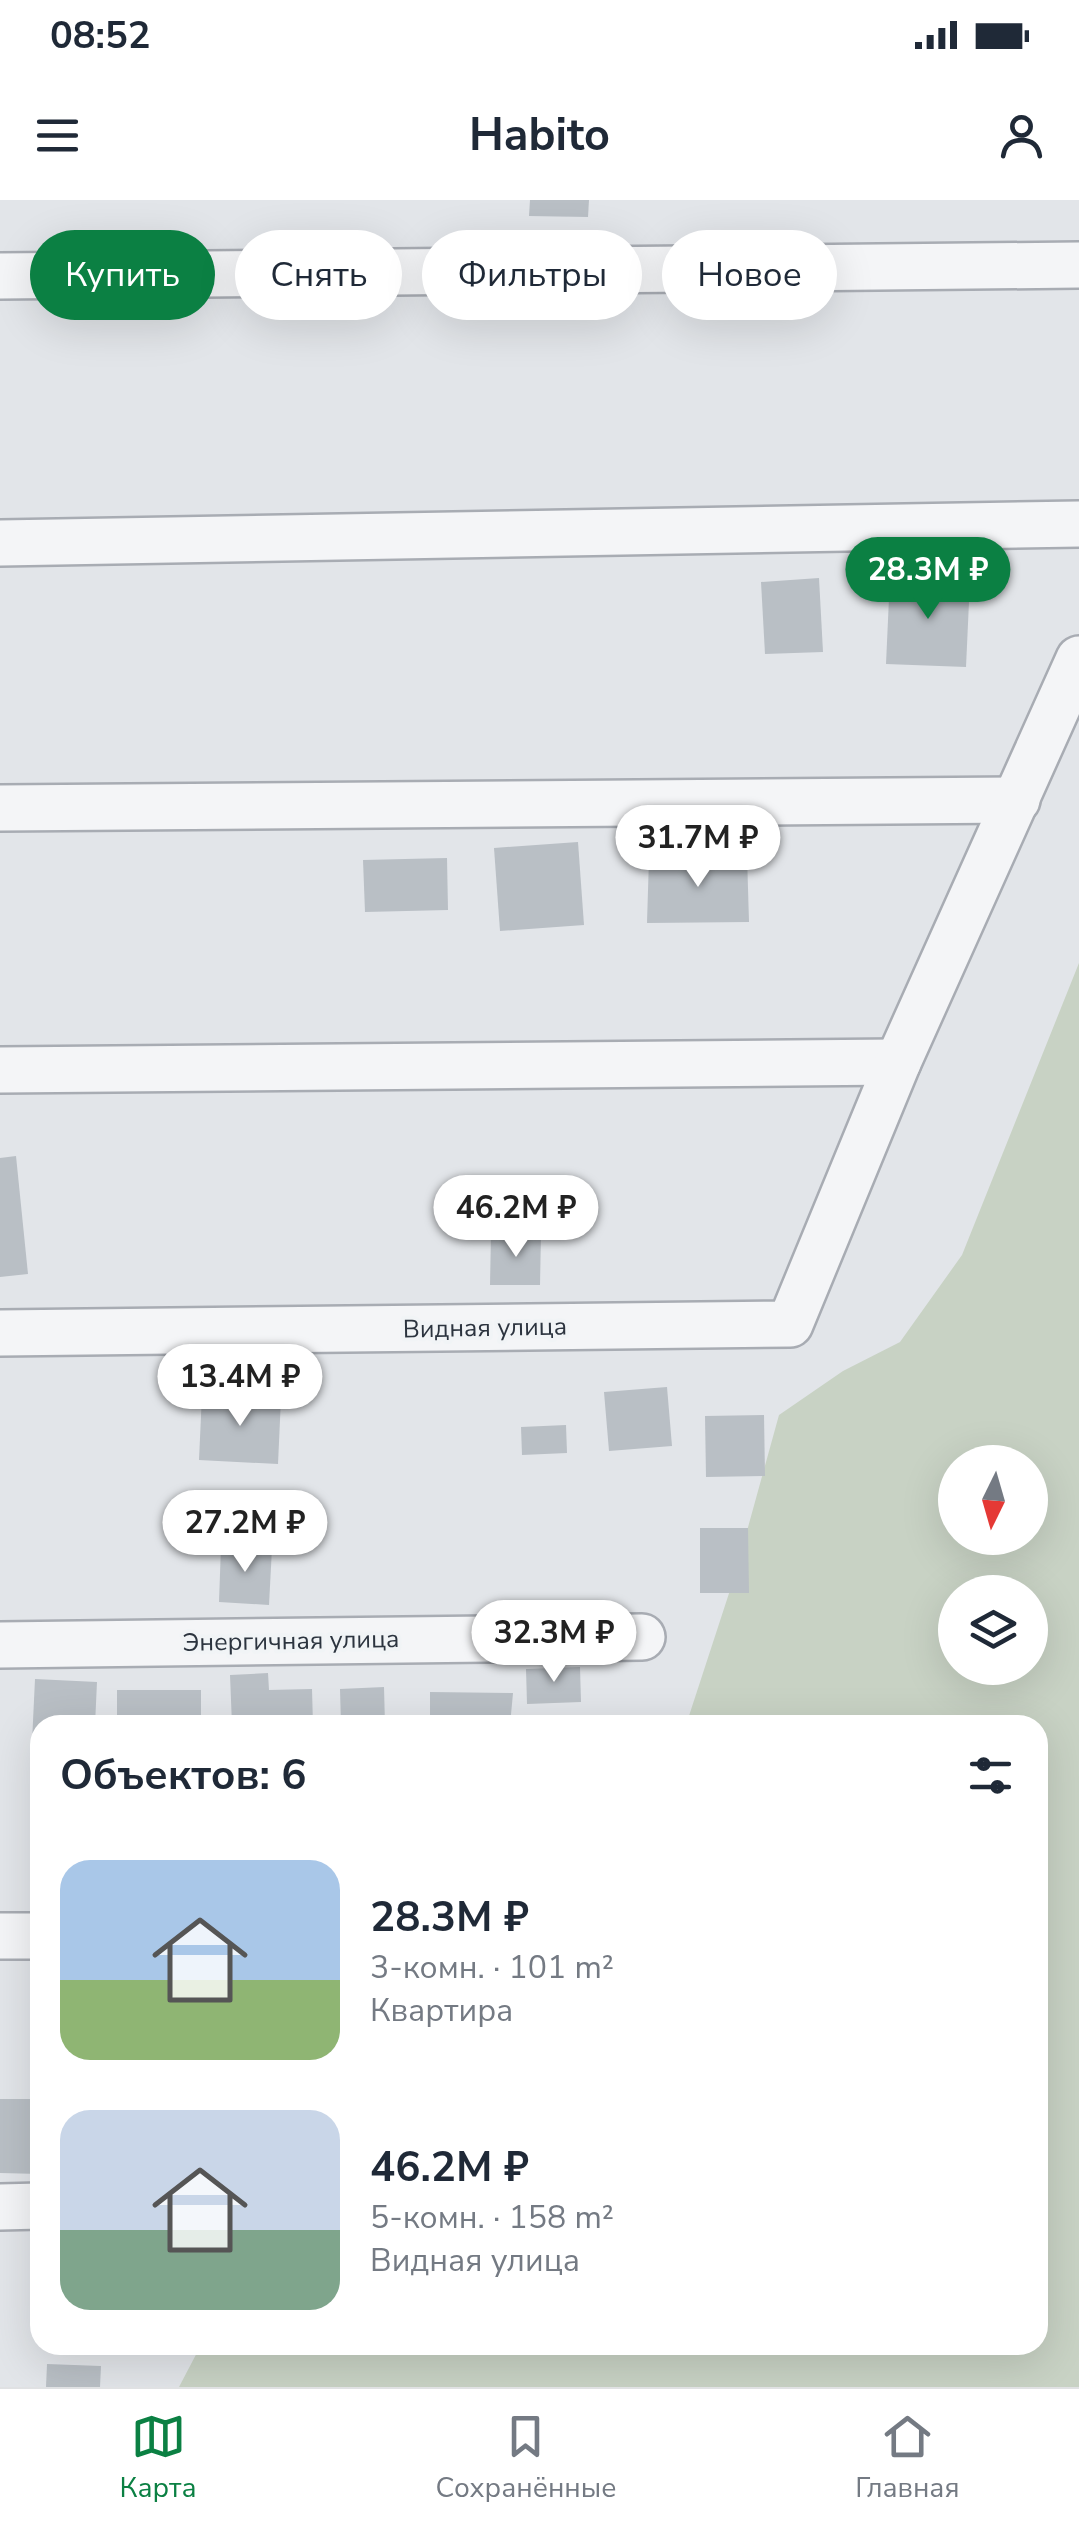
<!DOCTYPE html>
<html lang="ru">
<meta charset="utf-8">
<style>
:root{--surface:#fff;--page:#f6f6f7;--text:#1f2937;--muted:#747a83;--line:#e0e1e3;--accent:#0b8043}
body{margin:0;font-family:"Nunito Sans",sans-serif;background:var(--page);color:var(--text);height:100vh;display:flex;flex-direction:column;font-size:38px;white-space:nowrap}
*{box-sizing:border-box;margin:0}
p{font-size:32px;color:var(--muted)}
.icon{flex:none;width:55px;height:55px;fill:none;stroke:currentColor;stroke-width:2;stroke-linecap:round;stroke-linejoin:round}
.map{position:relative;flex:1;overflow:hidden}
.details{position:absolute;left:30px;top:1515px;width:1018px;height:640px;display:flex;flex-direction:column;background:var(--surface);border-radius:30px;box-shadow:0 10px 40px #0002}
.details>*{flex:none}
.banner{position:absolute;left:30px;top:30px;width:1020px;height:90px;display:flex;gap:20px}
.needle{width:65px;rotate:185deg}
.controls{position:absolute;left:938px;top:1245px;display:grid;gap:20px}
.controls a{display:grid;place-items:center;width:110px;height:110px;border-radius:50%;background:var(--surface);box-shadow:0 10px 40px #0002;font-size:50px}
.price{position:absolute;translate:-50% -85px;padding:0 22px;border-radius:35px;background:#fff;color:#222;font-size:32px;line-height:65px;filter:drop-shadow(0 2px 5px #0008)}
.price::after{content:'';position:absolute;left:50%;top:60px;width:30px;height:22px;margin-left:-15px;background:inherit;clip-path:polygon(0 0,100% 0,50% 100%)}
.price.selected{background:var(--accent);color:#fff}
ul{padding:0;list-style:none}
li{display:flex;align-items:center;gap:30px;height:250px;padding:0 30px}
li span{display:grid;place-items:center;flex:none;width:280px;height:200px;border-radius:30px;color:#555}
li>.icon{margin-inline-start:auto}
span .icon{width:120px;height:120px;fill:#fffc;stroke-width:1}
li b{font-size:42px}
h2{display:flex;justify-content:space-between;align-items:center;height:120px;padding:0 30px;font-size:42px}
.chip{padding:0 35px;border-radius:45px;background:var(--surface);box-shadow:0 10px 40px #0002;font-size:35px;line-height:90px}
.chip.selected{background:var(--accent);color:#fff}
.status{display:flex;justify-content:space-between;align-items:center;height:70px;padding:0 50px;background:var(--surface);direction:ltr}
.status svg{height:28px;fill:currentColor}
header{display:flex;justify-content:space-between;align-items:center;height:130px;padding:0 30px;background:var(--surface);font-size:45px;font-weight:700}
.menu{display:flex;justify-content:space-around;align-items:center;height:140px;border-top:2px solid var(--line);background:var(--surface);font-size:28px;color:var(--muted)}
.menu a{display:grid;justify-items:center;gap:5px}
.menu .selected{color:var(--accent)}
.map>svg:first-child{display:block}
.green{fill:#c8d2c4;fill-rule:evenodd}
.building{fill:#b9bfc5}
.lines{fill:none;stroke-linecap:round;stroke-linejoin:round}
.minor-casing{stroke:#a8acb3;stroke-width:50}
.minor{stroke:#f4f5f7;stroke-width:45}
.labels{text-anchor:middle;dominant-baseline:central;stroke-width:8;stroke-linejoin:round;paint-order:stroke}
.street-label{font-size:25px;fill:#2c343f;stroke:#f1f4f6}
</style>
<div class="status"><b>08:52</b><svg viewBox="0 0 49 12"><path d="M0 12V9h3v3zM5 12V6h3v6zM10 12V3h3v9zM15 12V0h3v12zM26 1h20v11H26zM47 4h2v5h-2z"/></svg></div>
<header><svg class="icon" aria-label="menu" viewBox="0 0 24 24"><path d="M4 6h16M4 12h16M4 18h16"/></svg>Habito<svg class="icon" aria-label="person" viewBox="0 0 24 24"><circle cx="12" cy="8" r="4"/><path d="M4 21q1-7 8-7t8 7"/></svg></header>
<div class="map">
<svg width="1079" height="2187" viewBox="0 0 1079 2187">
<rect width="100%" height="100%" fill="#e2e5e9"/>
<!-- green -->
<path class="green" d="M 1079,763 L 1079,2187 L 179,2187 L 201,2145 L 1038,2145 L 1038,1525 L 686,1525 L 734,1378 L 779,1215 L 843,1171 L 900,1142 L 962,1055 ZM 955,1262 L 1030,1262 L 1030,1338 L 955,1338 ZM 955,1392 L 1030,1392 L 1030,1468 L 955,1468 Z"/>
<!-- building -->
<g class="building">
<path d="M 530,0 L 589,0 L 588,17 L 529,16 Z"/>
<path d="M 890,376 L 970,380 L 966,467 L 886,464 Z"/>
<path d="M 819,378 L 823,452 L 765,454 L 761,382 Z"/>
<path d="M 578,642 L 584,725 L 500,731 L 494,648 Z"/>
<path d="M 747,655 L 749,722 L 647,723 L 649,658 Z"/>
<path d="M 447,658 L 448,710 L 365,712 L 363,660 Z"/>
<path d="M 16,956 L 28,1074 L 0,1077 L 0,958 Z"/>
<path d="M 491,1034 L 541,1034 L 540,1085 L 490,1085 Z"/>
<path d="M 667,1187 L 672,1246 L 609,1251 L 604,1192 Z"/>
<path d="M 202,1194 L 281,1198 L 278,1264 L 199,1260 Z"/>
<path d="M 764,1215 L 765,1276 L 706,1277 L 705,1216 Z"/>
<path d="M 566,1225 L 567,1253 L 522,1255 L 521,1227 Z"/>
<path d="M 700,1328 L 748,1328 L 749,1393 L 700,1393 Z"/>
<path d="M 221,1346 L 272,1348 L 269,1405 L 219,1402 Z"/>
<path d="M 580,1467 L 581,1502 L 527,1504 L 526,1469 Z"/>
<path d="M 268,1473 L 269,1490 L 312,1489 L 313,1525 L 232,1525 L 230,1475 Z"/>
<path d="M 35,1479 L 97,1482 L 95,1525 L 40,1525 L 40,1543 L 32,1542 Z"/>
<path d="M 384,1487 L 385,1525 L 341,1525 L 340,1489 Z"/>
<rect x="117" y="1490" width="84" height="35"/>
<path d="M 430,1492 L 513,1493 L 510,1525 L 430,1525 Z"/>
<path d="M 0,1899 L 40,1899 L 40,1974 L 0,1973 Z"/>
<path d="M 47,2164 L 101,2166 L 100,2187 L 46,2187 Z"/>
</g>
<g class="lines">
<defs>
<g id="minor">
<path d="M 0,76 L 1079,65"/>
<path d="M 0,343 L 1079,324"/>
<path d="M 0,608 L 1017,600"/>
<path d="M 0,870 L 898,862"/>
<path d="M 0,1133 L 790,1124 L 898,862 L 1079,459"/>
<path d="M 0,1445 L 642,1437"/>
<path d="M 0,1736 L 40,1736"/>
<path d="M 0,2007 L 40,2006"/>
</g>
</defs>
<!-- minor casing -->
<use href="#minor" class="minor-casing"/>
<!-- minor -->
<use href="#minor" class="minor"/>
</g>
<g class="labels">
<!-- street labels -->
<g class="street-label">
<text transform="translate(485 1128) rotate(-1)">Видная улица</text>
<text transform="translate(291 1441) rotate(-1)">Энергичная улица</text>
</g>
</g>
</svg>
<div class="controls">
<a><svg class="needle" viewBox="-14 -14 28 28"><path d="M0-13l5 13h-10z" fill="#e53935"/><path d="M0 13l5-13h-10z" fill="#747a83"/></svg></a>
<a><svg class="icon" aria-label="layers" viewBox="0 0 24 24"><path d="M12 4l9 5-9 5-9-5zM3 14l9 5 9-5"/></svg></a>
</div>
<b class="price selected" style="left:928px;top:422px">28.3M ₽</b>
<b class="price" style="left:698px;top:690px">31.7M ₽</b>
<b class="price" style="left:516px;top:1060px">46.2M ₽</b>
<b class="price" style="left:240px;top:1229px">13.4M ₽</b>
<b class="price" style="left:245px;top:1375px">27.2M ₽</b>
<b class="price" style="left:554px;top:1485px">32.3M ₽</b>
<div class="banner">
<a class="chip selected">Купить</a>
<a class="chip">Снять</a>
<a class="chip">Фильтры</a>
<a class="chip">Новое</a>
</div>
<section class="details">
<h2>Объектов: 6<svg class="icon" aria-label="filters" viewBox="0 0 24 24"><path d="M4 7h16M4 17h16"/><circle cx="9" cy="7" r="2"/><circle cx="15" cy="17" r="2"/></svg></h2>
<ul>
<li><span style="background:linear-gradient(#a9c7e8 60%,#8fb573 0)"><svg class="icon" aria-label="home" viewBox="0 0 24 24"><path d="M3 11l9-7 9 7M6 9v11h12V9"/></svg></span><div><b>28.3M ₽</b><p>3-комн. · 101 m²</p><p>Квартира</p></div></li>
<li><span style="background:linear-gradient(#c9d6e8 60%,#7fa58c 0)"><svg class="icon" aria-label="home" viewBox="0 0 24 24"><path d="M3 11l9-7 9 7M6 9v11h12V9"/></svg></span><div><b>46.2M ₽</b><p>5-комн. · 158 m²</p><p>Видная улица</p></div></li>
</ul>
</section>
</div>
<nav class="menu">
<a class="selected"><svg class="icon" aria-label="map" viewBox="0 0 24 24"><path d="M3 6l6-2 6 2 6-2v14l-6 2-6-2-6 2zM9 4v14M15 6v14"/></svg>Карта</a>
<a><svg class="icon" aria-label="saved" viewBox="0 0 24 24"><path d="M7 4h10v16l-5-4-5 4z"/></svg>Сохранённые</a>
<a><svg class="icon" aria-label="home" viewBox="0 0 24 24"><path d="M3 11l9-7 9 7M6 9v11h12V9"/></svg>Главная</a>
</nav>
